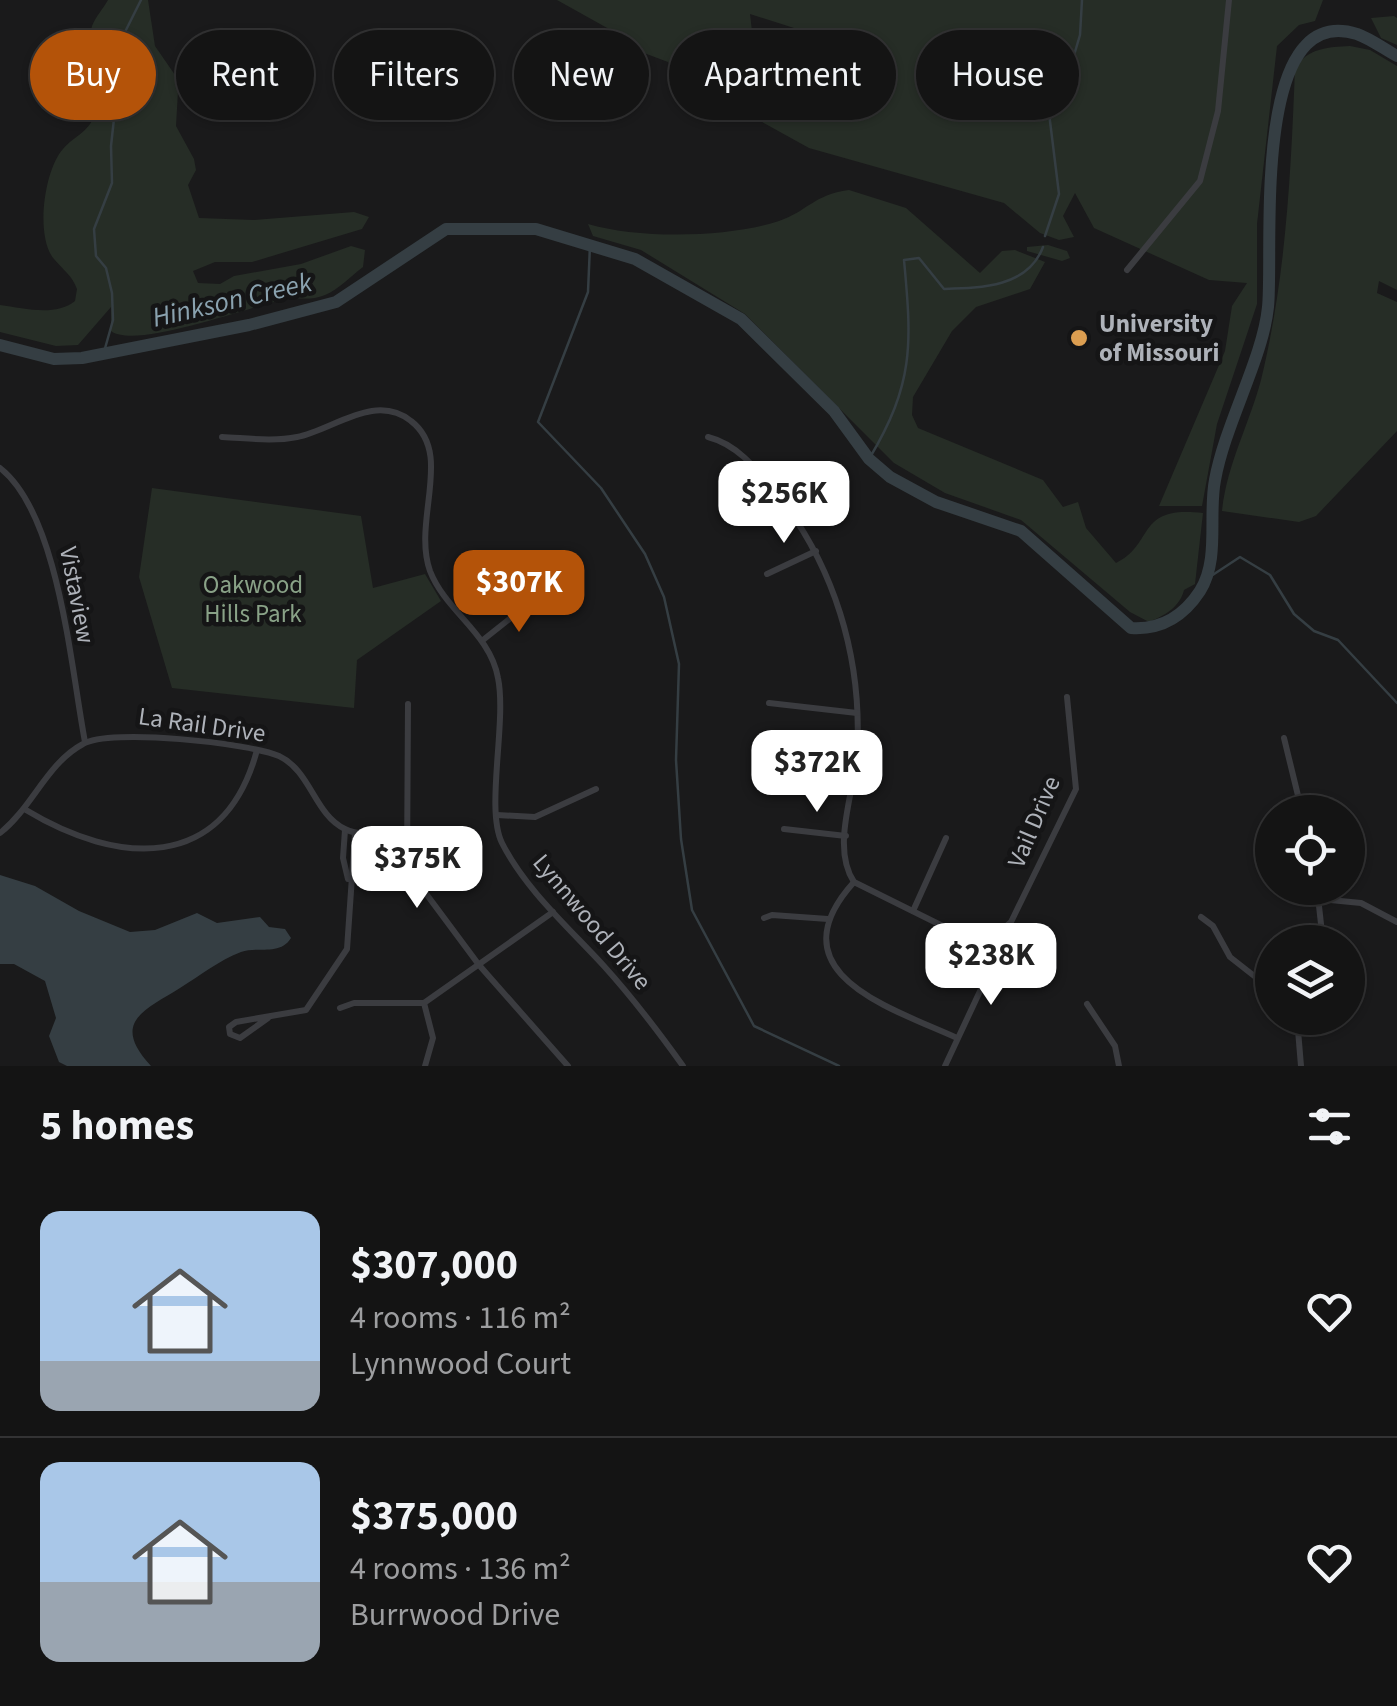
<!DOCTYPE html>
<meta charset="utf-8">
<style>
:root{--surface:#141414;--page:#1d1d1d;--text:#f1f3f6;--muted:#9d9ea0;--line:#333334;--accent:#b45309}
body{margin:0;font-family:"Source Sans 3",sans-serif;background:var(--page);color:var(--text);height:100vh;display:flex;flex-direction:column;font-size:38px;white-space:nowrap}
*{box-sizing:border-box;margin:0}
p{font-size:32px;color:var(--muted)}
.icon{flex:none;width:55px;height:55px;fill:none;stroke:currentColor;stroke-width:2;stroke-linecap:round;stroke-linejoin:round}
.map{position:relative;height:1066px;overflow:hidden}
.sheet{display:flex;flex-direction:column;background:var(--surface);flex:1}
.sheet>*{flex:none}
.hud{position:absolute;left:30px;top:30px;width:1338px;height:90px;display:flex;gap:20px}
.tools{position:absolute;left:1255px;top:795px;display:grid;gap:20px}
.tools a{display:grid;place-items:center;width:110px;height:110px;border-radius:50%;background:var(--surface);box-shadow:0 2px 8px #0004,0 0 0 2px var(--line);font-size:50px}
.price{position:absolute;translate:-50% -85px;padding:0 22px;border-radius:20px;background:#fff;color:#222;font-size:32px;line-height:65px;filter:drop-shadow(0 2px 5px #0008)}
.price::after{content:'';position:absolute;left:50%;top:60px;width:30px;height:22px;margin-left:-15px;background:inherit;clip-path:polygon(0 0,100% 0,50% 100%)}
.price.selected{background:var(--accent);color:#fff}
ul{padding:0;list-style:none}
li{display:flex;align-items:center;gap:30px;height:250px;padding:0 40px}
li+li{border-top:2px solid var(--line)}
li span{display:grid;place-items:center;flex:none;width:280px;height:200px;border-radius:20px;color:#555}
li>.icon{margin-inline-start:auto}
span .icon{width:120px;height:120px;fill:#fffc;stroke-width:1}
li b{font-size:42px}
h2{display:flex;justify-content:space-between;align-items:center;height:120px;padding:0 40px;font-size:42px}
.chip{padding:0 35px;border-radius:45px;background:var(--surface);box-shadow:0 2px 8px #0004,0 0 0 2px var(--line);font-size:35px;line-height:90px}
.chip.selected{background:var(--accent);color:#fff}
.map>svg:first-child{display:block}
.green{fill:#262d26;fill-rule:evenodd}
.water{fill:#353e43}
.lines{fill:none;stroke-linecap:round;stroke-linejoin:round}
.stream{stroke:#353e43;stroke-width:2.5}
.river{stroke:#353e43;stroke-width:12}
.minor{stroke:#3b3c40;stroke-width:6}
.poi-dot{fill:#dc9e51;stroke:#151516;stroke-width:4}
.labels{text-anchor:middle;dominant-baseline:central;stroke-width:9;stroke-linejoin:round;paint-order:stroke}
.poi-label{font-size:25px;font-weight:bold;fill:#aeb2b9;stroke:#151516;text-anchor:start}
.park-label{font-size:25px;fill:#89a287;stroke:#151516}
.street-label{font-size:25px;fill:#aeb2b9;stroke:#151516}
.water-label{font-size:28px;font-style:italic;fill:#8aa2af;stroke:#151516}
</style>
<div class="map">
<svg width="1397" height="1066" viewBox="0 0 1397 1066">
<rect width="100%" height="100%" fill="#1a1a1b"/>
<!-- green -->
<g class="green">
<path d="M 108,0 L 148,0 L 155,46 L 175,75 L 178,91 L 176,126 L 194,159 L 196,170 L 188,185 L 199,218 L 254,220 L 354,212 L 369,217 L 362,229 L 252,262 L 215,262 L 193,271 L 198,283 L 220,284 L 234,276 L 301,264 L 351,246 L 365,250 L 363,267 C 351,276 338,290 325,295 C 311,301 299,297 286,299 C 251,306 136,350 111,331 L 111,307 L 78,345 L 56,346 L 0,332 L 0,305 C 24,308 55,317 75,301 L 77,289 C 72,275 63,270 54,259 C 35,237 44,170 63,149 C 75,135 91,132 96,110 C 102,82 84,54 92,26 C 96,16 103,9 108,0 Z"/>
<path d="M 557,0 L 1323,0 L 1315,21 L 1299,25 L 1277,46 L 1257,224 L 1257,304 L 1217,424 L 1202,506 L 1159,506 L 1225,351 L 1232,306 L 1247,283 L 1209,280 L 1094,228 L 1075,193 L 1063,216 L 1074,237 L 1059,240 L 1040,233 L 1004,203 L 809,148 L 677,75 L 668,62 L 628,47 L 609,29 ZM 750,14 L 794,28 L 770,39 L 752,31 Z"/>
<path d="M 1394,16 L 1397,18 L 1397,45 L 1381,38 L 1371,18 Z"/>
<path d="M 1350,46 L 1370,50 L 1397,66 L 1397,290 L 1379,281 L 1377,293 L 1397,302 L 1397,431 L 1316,516 L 1299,522 L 1222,511 C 1227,464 1249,425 1261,380 C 1286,277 1291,173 1295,68 C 1308,48 1328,47 1350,46 Z"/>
<path d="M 849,190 L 906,208 L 980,273 L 1002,251 L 1015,250 L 1045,262 L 1030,289 L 976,307 L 952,331 L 913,397 L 912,415 L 918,428 L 1043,480 L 1063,507 L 1078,502 L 1086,528 L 1116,563 C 1156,543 1135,505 1203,513 L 1195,584 L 1184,590 C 1180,607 1164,616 1149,622 L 1130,612 L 1021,520 L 945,493 L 894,463 L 745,314 L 641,250 L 593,236 L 588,224 C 638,239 729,238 779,221 C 808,211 813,195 849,190 Z"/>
<path d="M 1048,245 L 1067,251 L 1070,258 L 1062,261 L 1027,251 L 1027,247 Z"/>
<path d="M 152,488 L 361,516 L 373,588 L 425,574 L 441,601 L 357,660 L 354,708 L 172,688 L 139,577 Z"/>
</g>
<!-- water -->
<path class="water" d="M 0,875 L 35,886 L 79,911 L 130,932 L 155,930 L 197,913 L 217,923 L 260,917 L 269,927 L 285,929 L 291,938 C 280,956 258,946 241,952 C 218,961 201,975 180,988 C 145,1010 110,1022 151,1066 L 67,1066 L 59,1062 L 49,1036 L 56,1018 L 45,981 L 14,964 L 0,964 Z"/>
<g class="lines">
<!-- stream -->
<g class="stream">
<path d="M 1045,236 L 1059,194 L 1049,113 L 1064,89 L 1080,35 L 1082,0"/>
<path d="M 590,245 L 588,292 L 538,422 L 601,488 L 645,554 L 664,597 L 679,664 L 676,760 L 681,839 L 692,910 L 754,1026 L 839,1066"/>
<path d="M 104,352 L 113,320 L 112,293 L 106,268 L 96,256 L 94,229 L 112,183 L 111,146 L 123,36 L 141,0"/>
<path d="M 869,459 C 914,384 912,345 904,260 L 919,258 L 944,289 C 982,288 1028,287 1043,247"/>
<path d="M 1205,580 L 1240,557 L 1270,575 L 1294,614 L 1314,631 L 1338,640 L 1397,703"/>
</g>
<!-- river -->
<path class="river" d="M 0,345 L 54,359 L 82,358 L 249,325 L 336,302 L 446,229 L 536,229 L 635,259 L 741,319 L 834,411 L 869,459 L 890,477 L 936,502 L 1021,531 L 1131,628 C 1161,630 1183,617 1200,591 C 1220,559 1208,516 1215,480 C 1225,424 1263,358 1268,307 C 1274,253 1249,0 1357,34 C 1371,39 1384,49 1397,56"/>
<!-- minor -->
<g class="minor">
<path d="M 1127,270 L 1200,181 L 1218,111 L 1229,0"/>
<path d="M 222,437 C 246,438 273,442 297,437 C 333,430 375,392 411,421 C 454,454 412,520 430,571 C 446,612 490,633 498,678 C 507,722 485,809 502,843 C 525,889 569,928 603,965 C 632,997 658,1031 683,1066"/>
<path d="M 708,437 C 736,444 755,467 773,489 C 834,563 863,658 857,754 C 854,793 831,847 854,882 L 983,946"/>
<path d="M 0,468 C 59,514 71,669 85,742"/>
<path d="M 767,574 L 816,551"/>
<path d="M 483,640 L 532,601"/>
<path d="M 769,703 L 857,713"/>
<path d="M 408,704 L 407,868 L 479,965 L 568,1066"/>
<path d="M 1284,738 L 1302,812"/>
<path d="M 26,810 C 117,865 224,874 257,750"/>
<path d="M 497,815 L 535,817 L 596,789"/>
<path d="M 784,829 L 846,836"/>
<path d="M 345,830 L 343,858 L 348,879"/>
<path d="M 0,833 C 32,808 47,763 83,744 C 110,728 249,743 279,756 C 311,771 314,814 345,829 C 361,837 387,834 405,835"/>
<path d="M 854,882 C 772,973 891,1008 957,1038"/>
<path d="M 1317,888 L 1323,942"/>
<path d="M 1320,899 L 1361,903 L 1397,922"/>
<path d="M 913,911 L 946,838"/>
<path d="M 1201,917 L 1213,926 L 1230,957 L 1272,990"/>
<path d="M 764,918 L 772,915 L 828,919"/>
<path d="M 983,946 L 1011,922 L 1076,789 L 1067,697"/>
<path d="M 424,1003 L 433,1038 L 425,1066"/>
<path d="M 1087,1004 L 1115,1046 L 1119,1066"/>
<path d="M 340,1008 L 354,1003 L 424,1003 L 553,912"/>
<path d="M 268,1018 L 240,1038 L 230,1034 L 229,1027 L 236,1022 L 306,1010 L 347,949 L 355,833"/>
<path d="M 1297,1018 L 1301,1066"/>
<path d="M 945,1066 L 988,974 L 983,946"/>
</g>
</g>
<!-- markers -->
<circle class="poi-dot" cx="1079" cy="338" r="10"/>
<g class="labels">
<!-- poi labels -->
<g class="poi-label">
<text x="1099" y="324">University<tspan x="1099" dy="29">of Missouri</tspan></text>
</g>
<!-- park labels -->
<g class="park-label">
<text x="253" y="585">Oakwood<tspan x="253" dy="29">Hills Park</tspan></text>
</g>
<!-- street labels -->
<g class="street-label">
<text transform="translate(77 595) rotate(79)">Vistaview</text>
<text transform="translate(202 725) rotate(8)">La Rail Drive</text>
<text transform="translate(1034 822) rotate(-67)">Vail Drive</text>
<text transform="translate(592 922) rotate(50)">Lynnwood Drive</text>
</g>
<!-- water labels -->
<g class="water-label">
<text transform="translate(232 300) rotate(-13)">Hinkson Creek</text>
</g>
</g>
</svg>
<div class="tools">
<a><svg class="icon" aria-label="locate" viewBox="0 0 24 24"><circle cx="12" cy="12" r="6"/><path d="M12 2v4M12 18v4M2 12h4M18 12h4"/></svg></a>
<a><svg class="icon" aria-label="layers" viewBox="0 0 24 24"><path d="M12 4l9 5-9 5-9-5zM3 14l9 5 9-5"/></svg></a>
</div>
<b class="price" style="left:784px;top:546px">$256K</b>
<b class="price selected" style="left:519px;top:635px">$307K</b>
<b class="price" style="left:817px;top:815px">$372K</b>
<b class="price" style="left:417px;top:911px">$375K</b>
<b class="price" style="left:991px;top:1008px">$238K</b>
<div class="hud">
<a class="chip selected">Buy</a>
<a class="chip">Rent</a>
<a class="chip">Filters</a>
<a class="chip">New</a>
<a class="chip">Apartment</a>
<a class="chip">House</a>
</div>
</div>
<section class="sheet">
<h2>5 homes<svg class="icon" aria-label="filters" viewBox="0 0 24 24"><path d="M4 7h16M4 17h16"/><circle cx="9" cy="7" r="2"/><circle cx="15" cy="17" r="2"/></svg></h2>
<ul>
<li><span style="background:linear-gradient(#a9c7e8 75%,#9aa5b1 0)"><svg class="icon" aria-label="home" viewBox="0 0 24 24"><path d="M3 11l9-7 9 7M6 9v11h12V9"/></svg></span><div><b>$307,000</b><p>4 rooms · 116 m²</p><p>Lynnwood Court</p></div><svg class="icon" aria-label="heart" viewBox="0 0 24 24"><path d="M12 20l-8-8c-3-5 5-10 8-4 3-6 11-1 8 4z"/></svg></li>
<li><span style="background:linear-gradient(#a9c7e8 60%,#9aa5b1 0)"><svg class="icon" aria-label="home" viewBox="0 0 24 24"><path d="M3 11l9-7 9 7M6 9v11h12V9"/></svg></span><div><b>$375,000</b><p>4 rooms · 136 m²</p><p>Burrwood Drive</p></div><svg class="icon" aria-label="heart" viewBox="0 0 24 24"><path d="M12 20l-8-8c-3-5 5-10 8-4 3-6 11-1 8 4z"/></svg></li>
</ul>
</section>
